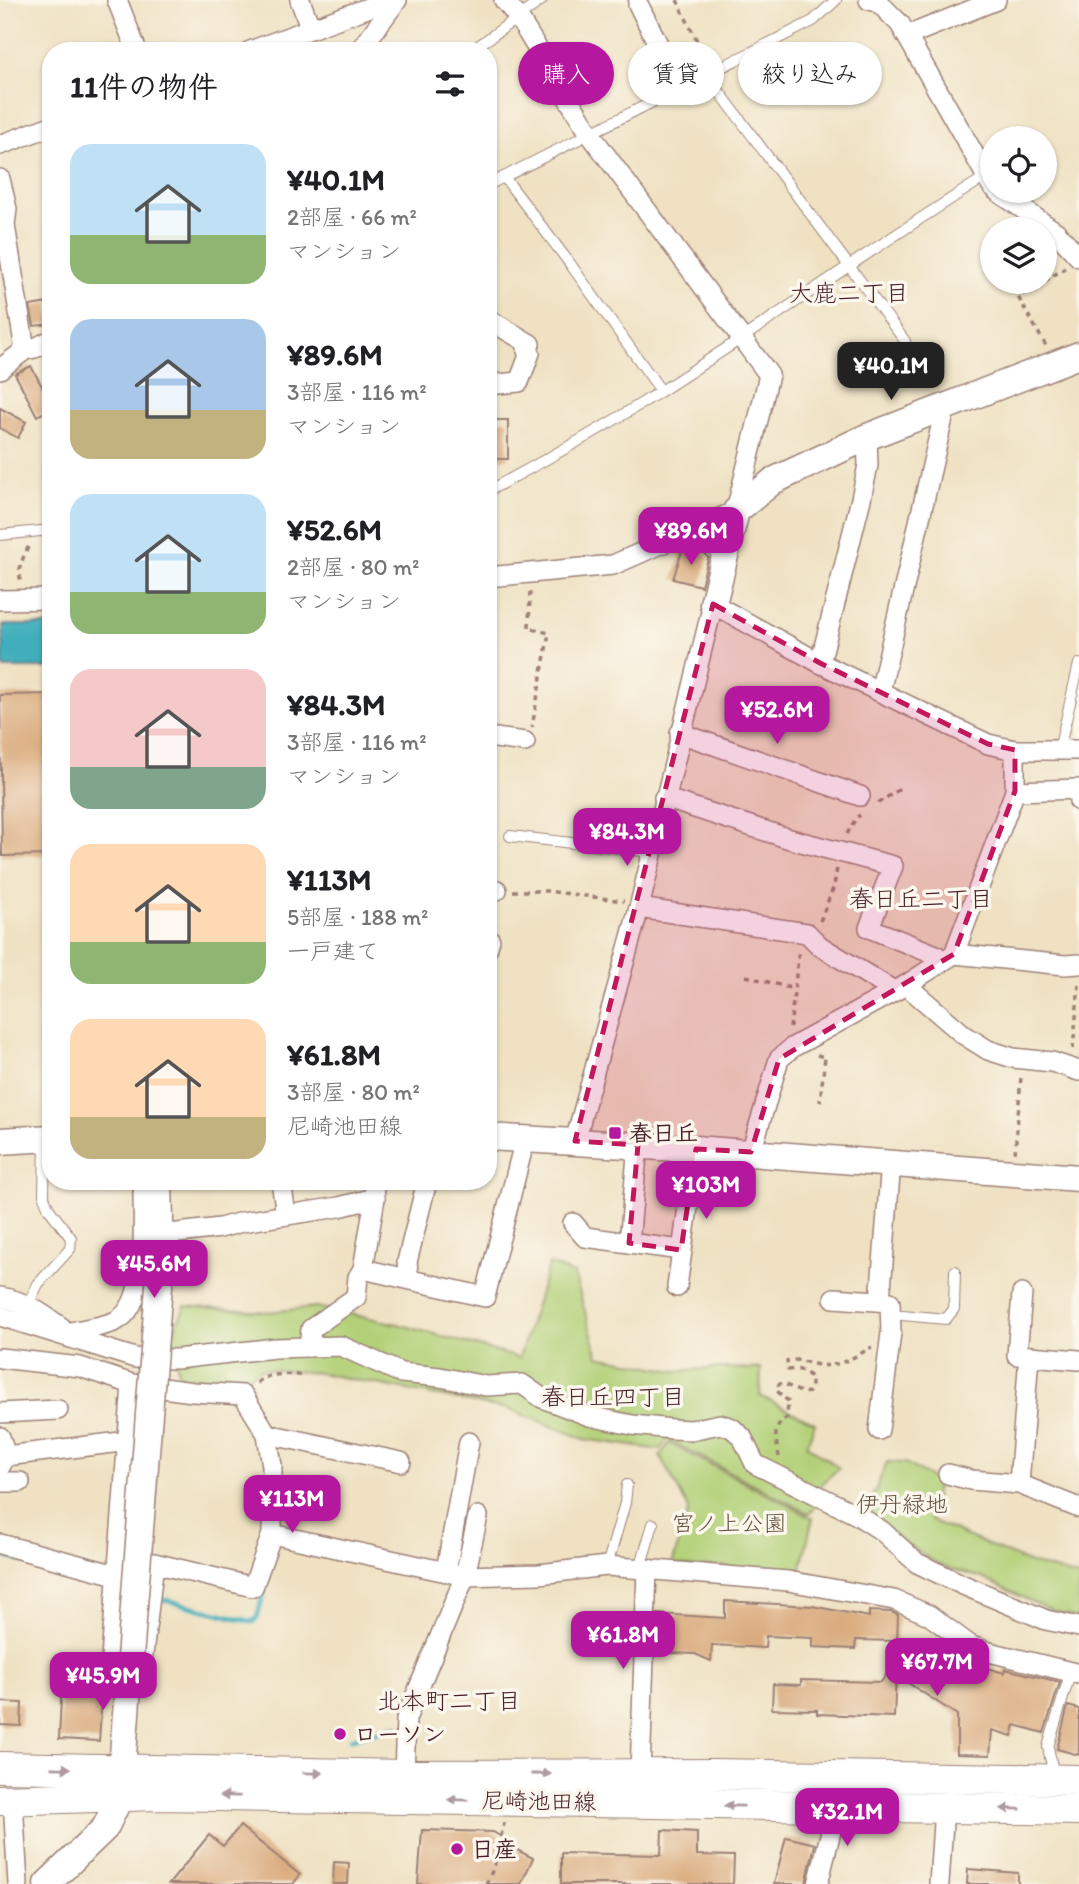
<!DOCTYPE html>
<html lang="ja">
<meta charset="utf-8">
<style>
:root{--surface:#fff;--page:#f6f6f6;--text:#202124;--muted:#757577;--accent:#b5179e}
body{margin:0;font-family:Itim,"Klee One",sans-serif;background:var(--page);color:var(--text);height:100vh;display:flex;flex-direction:column;font-size:26px;white-space:nowrap}
*{box-sizing:border-box;margin:0}
p{font-size:23px;color:var(--muted)}
.icon{flex:none;width:38px;height:38px;fill:none;stroke:currentColor;stroke-width:2;stroke-linecap:round;stroke-linejoin:round}
.map{position:relative;flex:1;overflow:hidden}
.side{position:absolute;left:42px;top:42px;width:455px;height:1148px;display:flex;flex-direction:column;background:var(--surface);border-radius:28px;box-shadow:0 2px 5px #0004}
.side>*{flex:none}
.guide{position:absolute;left:518px;top:42px;width:455px;height:63px;display:flex;gap:14px}
.tools{position:absolute;left:980px;top:126px;display:grid;gap:14px}
.tools a{display:grid;place-items:center;width:77px;height:77px;border-radius:50%;background:var(--surface);box-shadow:0 2px 5px #0004;font-size:35px}
.price{position:absolute;translate:-50% -60px;padding:0 16px;border-radius:14px;background:var(--accent);color:#fff;font-size:23px;line-height:46px;filter:drop-shadow(0 2px 4px #0008)}
.price::after{content:'';position:absolute;left:50%;top:42px;width:21px;height:16px;margin-left:-10px;background:inherit;clip-path:polygon(0 0,100% 0,50% 100%)}
.price.on{background:#222;color:#fff}
ul{padding:0;list-style:none}
li{display:flex;align-items:center;gap:21px;height:175px;padding:0 28px}
li span{display:grid;place-items:center;flex:none;width:196px;height:140px;border-radius:21px;color:#555}
li>.icon{margin-inline-start:auto}
span .icon{width:84px;height:84px;fill:#fffc;stroke-width:1}
li b{font-size:30px}
h2{display:flex;justify-content:space-between;align-items:center;height:84px;padding:0 28px;font-size:30px}
.tag{padding:0 24px;border-radius:32px;background:var(--surface);box-shadow:0 2px 5px #0004;font-size:24px;line-height:63px}
.tag.on{background:var(--accent);color:#fff}
.map>svg:first-child{display:block}
.green{fill:#b2d077;stroke:#7e7851;stroke-width:2}
.water{fill:#3faebb;stroke:#446673;stroke-width:2}
.lines{fill:none;stroke-linecap:round;stroke-linejoin:round}
.stream{stroke:#3faebb;stroke-width:5}
.building{fill:#daab7e}
.lane-casing{stroke:#9c8076;stroke-width:12}
.street-casing{stroke:#9c8076;stroke-width:22}
.secondary-casing{stroke:#9c8076;stroke-width:29}
.primary-casing{stroke:#9c8076;stroke-width:32}
.path{stroke:#9c8076;stroke-width:3.5;stroke-dasharray:5 5;stroke-linecap:butt}
.lane{stroke:#fff;stroke-width:10}
.street{stroke:#fff;stroke-width:19}
.secondary{stroke:#fff;stroke-width:26}
.primary{stroke:#fff;stroke-width:30}
.secondary-bridge-casing{stroke:#9c8076;stroke-width:29;stroke-linecap:butt}
.secondary-bridge{stroke:#fff;stroke-width:26}
.oneway{fill:#ae9aa0}
.marked{fill:#c2185b;fill-opacity:0.2;stroke:#c2185b;stroke-width:5;stroke-dasharray:14 9;stroke-linejoin:round}
.poi-dot{fill:#b5179e;stroke:#fbf7ec;stroke-width:2.5}
.labels{text-anchor:middle;dominant-baseline:central;stroke-width:7;stroke-linejoin:round;paint-order:stroke}
.poi-label{font-size:23px;font-weight:bold;fill:#4a1f2b;stroke:#fbf7ec;text-anchor:start}
.park-label{font-size:23px;fill:#695442;stroke:#fbf7ec}
.street-label{font-size:23px;fill:#4a1f2b;stroke:#fbf7ec}
.neighbourhood-label{font-size:24px;fill:#4a1f2b;stroke:#fbf7ec}
</style>
<div class="map">
<svg width="1079" height="1884" viewBox="0 0 1079 1884">
<rect width="100%" height="100%" fill="#fbf7ec"/>
<filter id="ink" filterUnits="userSpaceOnUse"><feTurbulence type="fractalNoise" baseFrequency=".0143" numOctaves="2"/><feDisplacementMap in="SourceGraphic" scale="14" xChannelSelector="R" yChannelSelector="G"/><feConvolveMatrix kernelMatrix="1 2 1 2 8 2 1 2 1" color-interpolation-filters="sRGB"/></filter>
<filter id="wash" filterUnits="userSpaceOnUse"><feTurbulence type="fractalNoise" baseFrequency=".00686" numOctaves="4" result="noise"/><feDisplacementMap in="SourceGraphic" scale="28" xChannelSelector="R" yChannelSelector="G"/><feGaussianBlur stdDeviation="1.57" result="paint"/><feColorMatrix in="noise" values="0 0 0 0 0 0 0 0 0 0 0 0 0 0 0 0 0 1.4 0 .05"/><feComposite in="paint" operator="in"/></filter>
<g filter="url(#wash)">
<rect width="100%" height="100%" fill="#efe1c2"/>
<!-- green -->
<g class="green">
<path d="M 549,1264 L 574,1274 L 598,1356 L 675,1371 L 717,1368 L 761,1369 L 760,1396 L 815,1423 L 807,1445 L 839,1468 L 822,1483 L 814,1509 L 808,1513 L 667,1439 L 660,1450 L 584,1439 L 511,1410 L 320,1373 L 260,1369 L 239,1383 L 179,1375 L 172,1335 L 185,1306 L 268,1312 L 316,1307 L 398,1324 L 519,1358 Z"/>
<path d="M 669,1443 L 813,1518 L 798,1579 L 722,1566 L 696,1567 L 672,1565 L 689,1509 L 660,1456 Z"/>
<path d="M 887,1462 L 905,1463 L 938,1482 L 930,1520 L 1027,1562 L 1079,1577 L 1079,1619 L 1043,1607 L 982,1578 L 941,1566 L 901,1540 L 866,1513 Z"/>
</g>
<!-- water -->
<rect class="water" x="3" y="625" width="48" height="43"/>
<g class="lines">
<!-- stream -->
<g class="stream">
<path d="M 0,1555 L 114,1586"/>
<path d="M 154,1597 L 253,1622 L 257,1618 L 271,1563"/>
<path d="M 351,1739 L 396,1726"/>
</g>
</g>
<g id="blocks">
<!-- building -->
<g class="building">
<path d="M 48,303 L 51,324 L 34,326 L 30,306 Z"/>
<path d="M 31,366 L 51,403 L 51,409 L 37,416 L 15,374 Z"/>
<path d="M 0,408 L 26,422 L 18,438 L 0,428 Z"/>
<rect x="488" y="420" width="20" height="39"/>
<path d="M 683,548 L 704,552 L 708,558 L 701,586 L 673,579 Z"/>
<path d="M 51,694 L 51,855 L 2,856 L 0,695 Z"/>
<path d="M 725,1601 L 812,1606 L 869,1617 L 869,1611 L 891,1612 L 898,1615 L 897,1641 L 856,1640 L 855,1649 L 813,1647 L 813,1638 L 766,1636 L 765,1648 L 712,1645 L 711,1661 L 695,1654 L 670,1653 L 670,1648 L 657,1647 L 658,1614 L 725,1618 Z"/>
<path d="M 907,1647 L 955,1679 L 961,1660 L 1004,1673 L 1005,1669 L 1060,1682 L 1044,1733 L 1015,1725 L 1012,1736 L 992,1730 L 990,1755 L 957,1754 L 957,1715 L 896,1675 L 894,1717 L 817,1714 L 817,1710 L 772,1709 L 773,1684 L 801,1685 L 801,1680 L 881,1682 Z"/>
<path d="M 62,1679 L 103,1681 L 99,1741 L 59,1739 Z"/>
<path d="M 0,1702 L 22,1703 L 21,1726 L 0,1725 Z"/>
<path d="M 1068,1706 L 1079,1709 L 1079,1755 L 1057,1749 Z"/>
<path d="M 240,1826 L 300,1875 L 293,1884 L 169,1884 L 209,1835 L 223,1846 Z"/>
<path d="M 422,1830 L 493,1832 L 517,1846 L 515,1849 L 533,1858 L 521,1884 L 418,1884 Z"/>
<path d="M 662,1830 L 697,1832 L 697,1855 L 734,1856 L 733,1884 L 561,1884 L 561,1853 L 661,1855 Z"/>
<path d="M 786,1837 L 815,1844 L 806,1884 L 774,1884 Z"/>
<path d="M 334,1862 L 349,1863 L 348,1884 L 333,1884 Z"/>
<path d="M 968,1869 L 1018,1873 L 1018,1884 L 967,1884 Z"/>
</g>
</g>
</g>
<g filter="url(#ink)">
<use href="#blocks" fill-opacity="0" stroke="#9c8076" stroke-width="2"/>
<g class="lines">
<defs>
<g id="lane">
<path d="M 471,51 L 542,0"/>
<path d="M 707,75 L 905,341"/>
<path d="M 504,177 L 571,265 L 661,391"/>
<path d="M 488,185 L 813,21 L 836,0"/>
<path d="M 488,491 C 546,460 603,428 658,393 C 769,322 876,245 987,176"/>
<path d="M 0,535 L 51,530"/>
<path d="M 1059,750 L 1079,664"/>
<path d="M 510,836 L 652,852"/>
<path d="M 28,1305 L 38,1284 L 70,1249 L 71,1238 L 49,1209 L 44,1197 L 45,1139"/>
<path d="M 891,1314 L 946,1319 L 954,1309 L 955,1271"/>
<path d="M 607,1566 L 625,1503 L 627,1485"/>
<path d="M 640,1568 L 653,1524"/>
<path d="M 1054,1776 L 1048,1747 L 1071,1671"/>
</g>
<g id="street">
<path d="M 117,0 L 137,51"/>
<path d="M 300,0 L 310,27"/>
<path d="M 869,0 L 878,2 L 900,24 L 992,186"/>
<path d="M 638,4 L 680,88"/>
<path d="M 907,36 L 996,0"/>
<path d="M 250,51 L 389,0"/>
<path d="M 359,51 L 397,0"/>
<path d="M 0,145 L 51,126"/>
<path d="M 0,179 L 7,209 L 5,225 L 25,350"/>
<path d="M 997,191 L 1056,232 L 1079,257"/>
<path d="M 488,319 L 530,344 L 527,351 L 530,353 L 519,382 L 488,385"/>
<path d="M 0,369 L 25,350 L 35,348 L 51,340"/>
<path d="M 488,577 L 613,565 L 736,511 L 769,375 L 590,134 L 518,17 L 504,0"/>
<path d="M 0,600 L 51,599"/>
<path d="M 820,663 L 861,499 L 868,465 L 867,437"/>
<path d="M 880,692 L 946,405"/>
<path d="M 680,733 L 860,796"/>
<path d="M 488,737 L 525,742"/>
<path d="M 1015,791 L 1078,789 L 1079,801"/>
<path d="M 664,798 L 790,839 L 893,866 L 869,928 L 936,955 L 941,962"/>
<path d="M 488,889 L 497,890"/>
<path d="M 639,908 L 807,933 L 820,946 L 894,991"/>
<path d="M 488,947 L 490,940"/>
<path d="M 954,954 L 1065,965 L 1079,964"/>
<path d="M 906,985 L 964,1035 L 988,1050 L 1013,1058 L 1052,1062 L 1079,1071"/>
<path d="M 575,1141 L 639,908 L 713,604 L 820,663 L 988,744 L 1015,750 L 1079,750"/>
<path d="M 751,1152 L 779,1059 L 793,1047 L 906,985 L 954,954 L 1015,791 L 1015,750"/>
<path d="M 281,1181 L 286,1215"/>
<path d="M 374,1181 L 375,1198 L 363,1269 L 485,1297 L 525,1139"/>
<path d="M 573,1223 L 585,1237 L 681,1250"/>
<path d="M 161,1235 L 220,1228 L 242,1222 L 339,1207 L 375,1198"/>
<path d="M 629,1243 L 638,1145"/>
<path d="M 409,1279 L 407,1262 L 427,1181"/>
<path d="M 677,1287 L 696,1149"/>
<path d="M 1022,1294 L 1017,1355 L 1079,1360"/>
<path d="M 0,1297 C 25,1301 41,1313 61,1327 L 62,1335 C 79,1328 99,1329 116,1321 C 149,1305 143,1224 143,1192 L 154,1181"/>
<path d="M 834,1298 L 890,1302 L 891,1333 L 879,1430"/>
<path d="M 880,1301 L 891,1162"/>
<path d="M 0,1316 L 135,1358 L 176,1359 L 275,1348 L 341,1346 L 401,1373 L 440,1377 L 486,1386 L 522,1384 L 542,1398 L 589,1416 L 632,1425 L 672,1429 L 691,1430 L 720,1424 L 732,1428 L 742,1437 L 755,1464 L 857,1515 L 882,1531 L 917,1563 L 961,1584 L 1046,1620 L 1079,1627"/>
<path d="M 309,1347 L 311,1329 L 356,1297 L 358,1277 L 363,1269"/>
<path d="M 0,1358 L 80,1367 L 132,1384 L 111,1659 L 128,1684 L 141,1671 L 154,1563 L 253,1587 L 272,1534 L 272,1466 L 267,1434 L 243,1395 L 193,1392 L 132,1384"/>
<path d="M 0,1413 L 58,1410"/>
<path d="M 267,1434 L 401,1462"/>
<path d="M 0,1437 L 6,1456 L 0,1467"/>
<path d="M 6,1456 L 129,1441"/>
<path d="M 948,1474 L 971,1480 L 1019,1484 L 1079,1508"/>
<path d="M 0,1482 L 20,1482"/>
<path d="M 1019,1484 L 1029,1356"/>
<path d="M 272,1534 L 465,1576 L 539,1574 L 607,1566 L 788,1581 L 894,1600 L 929,1615 L 971,1646 L 989,1652 L 1079,1674"/>
<path d="M 0,1544 L 116,1575"/>
<path d="M 446,1571 L 469,1442"/>
<path d="M 640,1774 L 647,1569"/>
<path d="M 404,1775 L 406,1719 L 465,1576 L 478,1516"/>
<path d="M 13,1801 L 18,1884"/>
<path d="M 818,1884 L 833,1823 L 833,1807"/>
<path d="M 939,1884 L 944,1807"/>
</g>
<g id="secondary">
<path d="M 713,604 L 736,511 L 773,481 L 867,437 L 1079,355"/>
<path d="M 488,1137 L 696,1149 L 1079,1178"/>
<path d="M 0,1141 L 51,1138"/>
<path d="M 159,1181 L 161,1260"/>
<path d="M 47,1884 L 105,1828 L 120,1797 L 130,1658"/>
</g>
<g id="primary">
<path d="M 0,1767 L 404,1775 L 713,1774 L 1079,1780"/>
<path d="M 0,1800 L 158,1795 L 1079,1810"/>
</g>
</defs>
<!-- lane casing -->
<use href="#lane" class="lane-casing"/>
<!-- street casing -->
<use href="#street" class="street-casing"/>
<!-- secondary casing -->
<use href="#secondary" class="secondary-casing"/>
<!-- primary casing -->
<use href="#primary" class="primary-casing"/>
<!-- path -->
<g class="path">
<path d="M 677,0 L 707,61"/>
<path d="M 1045,281 L 1065,268"/>
<path d="M 1043,282 L 1018,297 L 1046,346"/>
<path d="M 46,517 L 51,505"/>
<path d="M 20,580 L 20,565 L 29,545"/>
<path d="M 530,592 L 529,628 L 549,633 L 532,727"/>
<path d="M 878,803 L 903,787"/>
<path d="M 847,834 L 856,818 L 860,815"/>
<path d="M 513,891 L 547,891 L 624,901"/>
<path d="M 820,921 L 834,886 L 837,868"/>
<path d="M 746,976 L 794,989"/>
<path d="M 790,1028 L 799,949"/>
<path d="M 1073,1049 L 1079,985"/>
<path d="M 817,1055 L 825,1057 L 820,1102"/>
<path d="M 1015,1153 L 1021,1077"/>
<path d="M 257,1383 C 268,1371 290,1375 305,1375"/>
<path d="M 779,1457 C 777,1441 770,1428 787,1418 L 788,1401 L 777,1391 L 779,1384 C 790,1383 797,1395 809,1392 C 816,1375 804,1367 788,1370 L 787,1361 C 798,1358 803,1362 814,1364 C 835,1370 854,1357 872,1347"/>
<path d="M 486,1884 L 494,1867 L 504,1823"/>
</g>
<!-- lane -->
<use href="#lane" class="lane"/>
<!-- street -->
<use href="#street" class="street"/>
<!-- secondary -->
<use href="#secondary" class="secondary"/>
<!-- primary -->
<use href="#primary" class="primary"/>
<defs>
<path id="secondary-bridge" d="M 130,1658 L 161,1260"/>
</defs>
<!-- secondary-bridge casing -->
<use href="#secondary-bridge" class="secondary-bridge-casing"/>
<!-- secondary-bridge -->
<use href="#secondary-bridge" class="secondary-bridge"/>
</g>
<!-- one-way arrows -->
<defs><path id="oneway-solid" d="M-6-.8H1V-3.2L6.5 0L1 3.2V.8H-6Z" transform="scale(1.75)"/></defs>
<g class="oneway">
<use href="#oneway-solid" transform="translate(61 1768) rotate(1)"/>
<use href="#oneway-solid" transform="translate(313 1773) rotate(1)"/>
<use href="#oneway-solid" transform="translate(541 1774)"/>
<use href="#oneway-solid" transform="translate(230 1796) rotate(-179)"/>
<use href="#oneway-solid" transform="translate(458 1800) rotate(-179)"/>
<use href="#oneway-solid" transform="translate(734 1806) rotate(-179)"/>
<use href="#oneway-solid" transform="translate(1011 1809) rotate(-179)"/>
</g>
</g>
<!-- marked area -->
<path class="marked" d="M 713,604 L 820,663 L 988,744 L 1015,750 L 1015,791 L 954,954 L 779,1059 L 751,1152 L 696,1149 L 681,1250 L 629,1243 L 638,1145 L 575,1141 Z"/>
<!-- markers -->
<g class="poi-dot">
<rect x="608" y="1126" width="14" height="14" rx="3.5"/>
<circle cx="340" cy="1734" r="7"/>
<circle cx="457" cy="1849" r="7"/>
</g>
<g class="labels">
<!-- poi labels -->
<g class="poi-label">
<text x="629" y="1133">春日丘</text>
<text x="354" y="1734">ローソン</text>
<text x="471" y="1849">日産</text>
</g>
<!-- park labels -->
<g class="park-label">
<text x="902" y="1504">伊丹緑地</text>
<text x="729" y="1523">宮ノ上公園</text>
</g>
<!-- street labels -->
<g class="street-label">
<text transform="translate(539 1801) rotate(1)">尼崎池田線</text>
</g>
<!-- neighbourhood labels -->
<g class="neighbourhood-label">
<text x="849" y="292">大鹿二丁目</text>
<text x="921" y="898">春日丘二丁目</text>
<text x="613" y="1396">春日丘四丁目</text>
<text x="449" y="1700">北本町二丁目</text>
</g>
</g>
</svg>
<div class="tools">
<a><svg class="icon" aria-label="locate" viewBox="0 0 24 24"><circle cx="12" cy="12" r="6"/><path d="M12 2v4M12 18v4M2 12h4M18 12h4"/></svg></a>
<a><svg class="icon" aria-label="layers" viewBox="0 0 24 24"><path d="M12 4l9 5-9 5-9-5zM3 14l9 5 9-5"/></svg></a>
</div>
<b class="price on" style="left:891px;top:402px">¥40.1M</b>
<b class="price" style="left:691px;top:567px">¥89.6M</b>
<b class="price" style="left:777px;top:746px">¥52.6M</b>
<b class="price" style="left:627px;top:868px">¥84.3M</b>
<b class="price" style="left:706px;top:1221px">¥103M</b>
<b class="price" style="left:154px;top:1300px">¥45.6M</b>
<b class="price" style="left:292px;top:1535px">¥113M</b>
<b class="price" style="left:623px;top:1671px">¥61.8M</b>
<b class="price" style="left:937px;top:1698px">¥67.7M</b>
<b class="price" style="left:103px;top:1712px">¥45.9M</b>
<b class="price" style="left:847px;top:1848px">¥32.1M</b>
<div class="guide">
<a class="tag on">購入</a>
<a class="tag">賃貸</a>
<a class="tag">絞り込み</a>
</div>
<section class="side">
<h2>11件の物件<svg class="icon" aria-label="filters" viewBox="0 0 24 24"><path d="M4 7h16M4 17h16"/><circle cx="9" cy="7" r="2"/><circle cx="15" cy="17" r="2"/></svg></h2>
<ul>
<li><span style="background:linear-gradient(#bfe0f5 65%,#8fb573 0)"><svg class="icon" aria-label="home" viewBox="0 0 24 24"><path d="M3 11l9-7 9 7M6 9v11h12V9"/></svg></span><div><b>¥40.1M</b><p>2部屋 · 66 m²</p><p>マンション</p></div></li>
<li><span style="background:linear-gradient(#a9c7e8 65%,#c2b280 0)"><svg class="icon" aria-label="home" viewBox="0 0 24 24"><path d="M3 11l9-7 9 7M6 9v11h12V9"/></svg></span><div><b>¥89.6M</b><p>3部屋 · 116 m²</p><p>マンション</p></div></li>
<li><span style="background:linear-gradient(#bfe0f5 70%,#8fb573 0)"><svg class="icon" aria-label="home" viewBox="0 0 24 24"><path d="M3 11l9-7 9 7M6 9v11h12V9"/></svg></span><div><b>¥52.6M</b><p>2部屋 · 80 m²</p><p>マンション</p></div></li>
<li><span style="background:linear-gradient(#f6c9c9 70%,#7fa58c 0)"><svg class="icon" aria-label="home" viewBox="0 0 24 24"><path d="M3 11l9-7 9 7M6 9v11h12V9"/></svg></span><div><b>¥84.3M</b><p>3部屋 · 116 m²</p><p>マンション</p></div></li>
<li><span style="background:linear-gradient(#ffd9b3 70%,#8fb573 0)"><svg class="icon" aria-label="home" viewBox="0 0 24 24"><path d="M3 11l9-7 9 7M6 9v11h12V9"/></svg></span><div><b>¥113M</b><p>5部屋 · 188 m²</p><p>一戸建て</p></div></li>
<li><span style="background:linear-gradient(#ffd9b3 70%,#c2b280 0)"><svg class="icon" aria-label="home" viewBox="0 0 24 24"><path d="M3 11l9-7 9 7M6 9v11h12V9"/></svg></span><div><b>¥61.8M</b><p>3部屋 · 80 m²</p><p>尼崎池田線</p></div></li>
</ul>
</section>
</div>
